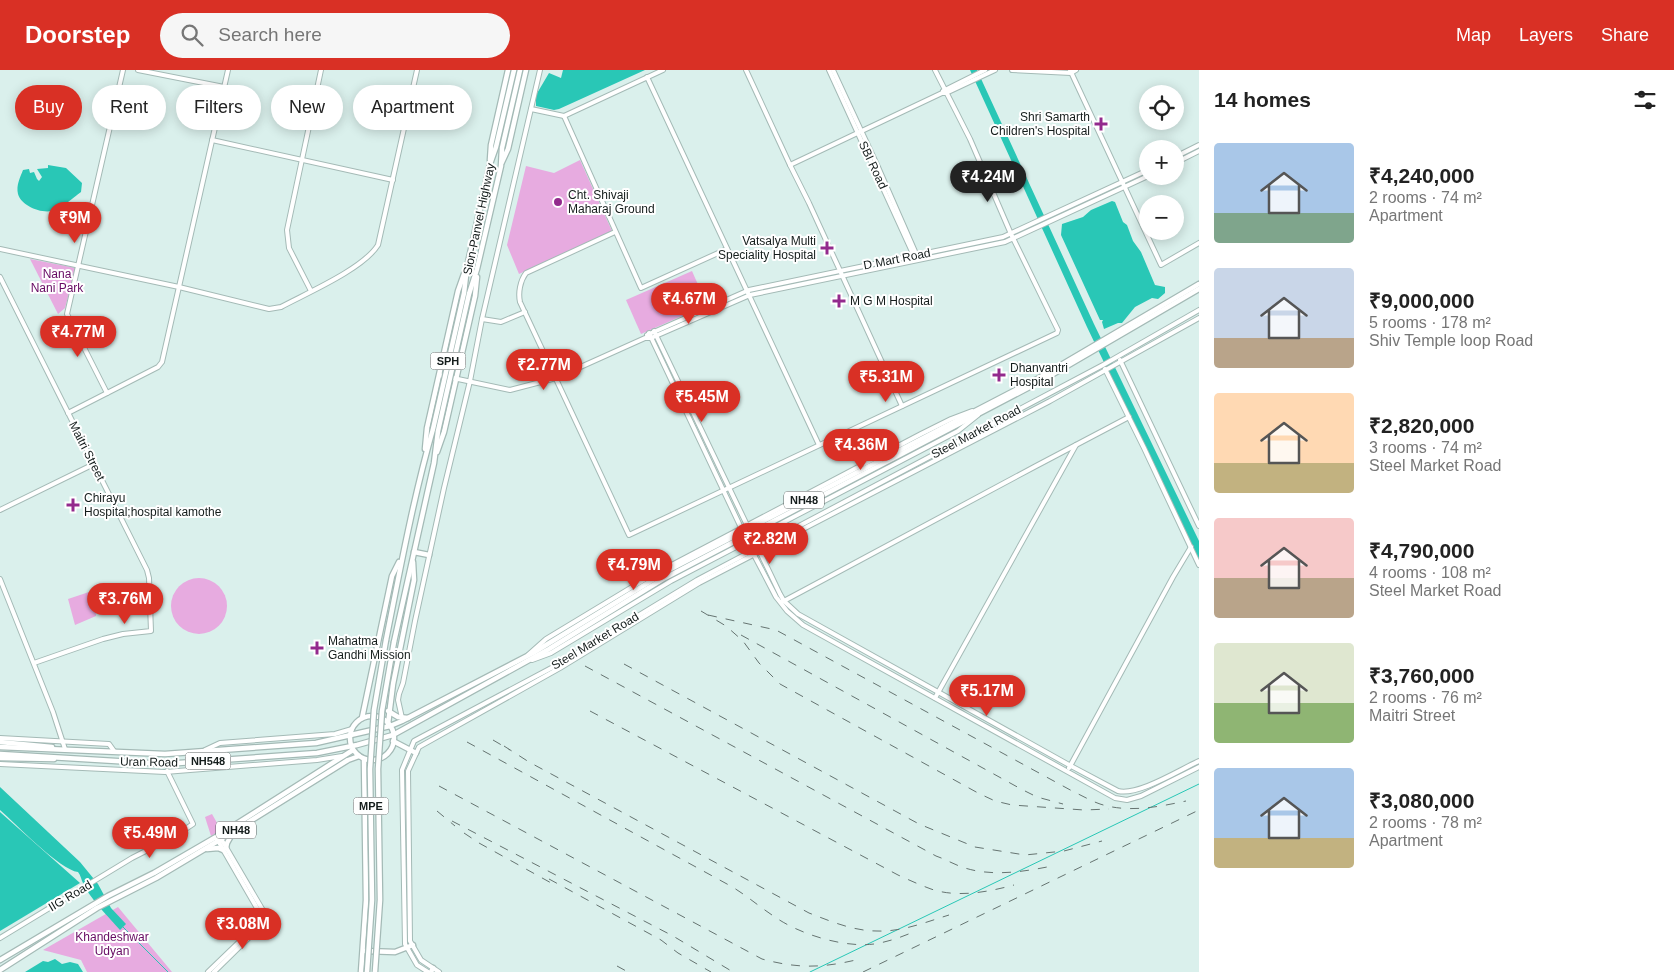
<!DOCTYPE html>
<meta charset="utf-8">
<style>
:root{--surface:#fff;--page:#f6f6f6;--text:#222;--muted:#767676;--accent:#d93025}
body{margin:0;font-family:Arial,sans-serif;background:var(--page);color:var(--text);height:100vh;display:flex;flex-direction:column;font-size:19px;white-space:nowrap}
*{box-sizing:border-box;margin:0}
p{font-size:16px;color:var(--muted)}
.icon{flex:none;width:28px;height:28px;fill:none;stroke:currentColor;stroke-width:2;stroke-linecap:round;stroke-linejoin:round}
.map{position:relative;flex:1;overflow:hidden}
.side{display:flex;flex-direction:column;background:var(--surface);width:475px}
.side>*{flex:none}
.guide{position:absolute;left:15px;top:15px;width:475px;height:45px;display:flex;gap:10px}
.buttons{position:absolute;left:1139px;top:15px;display:grid;gap:10px}
.buttons a{display:grid;place-items:center;width:45px;height:45px;border-radius:50%;background:var(--surface);box-shadow:0 2px 12px #0003;font-size:25px}
.price{position:absolute;translate:-50% -42px;padding:0 11px;border-radius:18px;background:var(--accent);color:#fff;font-size:16px;line-height:32px;filter:drop-shadow(0 1px 2px #0008)}
.price::after{content:'';position:absolute;left:50%;top:30px;width:15px;height:11px;margin-left:-8px;background:inherit;clip-path:polygon(0 0,100% 0,50% 100%)}
.price.on{background:#222;color:#fff}
ul{padding:0;list-style:none}
li{display:flex;align-items:center;gap:15px;height:125px;padding:0 15px}
li span{display:grid;place-items:center;flex:none;width:140px;height:100px;border-radius:5px;color:#555}
li>.icon{margin-inline-start:auto}
span .icon{width:60px;height:60px;fill:#fffc;stroke-width:1}
li b{font-size:21px}
h2{display:flex;justify-content:space-between;align-items:center;height:60px;padding:0 15px;font-size:21px}
.tag{padding:0 18px;border-radius:22px;background:var(--surface);box-shadow:0 2px 12px #0003;font-size:18px;line-height:45px}
.tag.on{background:var(--accent);color:#fff}
header{display:flex;align-items:center;gap:30px;box-sizing:border-box;height:70px;padding:0 25px;background:var(--accent);color:#fff}
header strong{font-size:24px}
nav{display:flex;gap:28px;margin-inline-start:auto;font-size:18px}
.search{width:350px;height:45px;background:var(--page);display:flex;align-items:center;gap:12px;box-sizing:border-box;padding:0 18px;border-radius:28px;color:var(--muted);font-size:19px}
main{display:flex;flex:1;min-height:0}
.map>svg:first-child{display:block}
.green{fill:#e7abe0}
.water{fill:#29c7b6}
.lines{fill:none;stroke-linecap:round;stroke-linejoin:round}
.stream{stroke:#29c7b6;stroke-width:1}
.secondary-casing{stroke:#a4bab6;stroke-width:6}
.highway-casing{stroke:#a4bab6;stroke-width:7}
.secondary{stroke:#fff;stroke-width:4}
.highway{stroke:#fff;stroke-width:4.5}
.rail{stroke:#667471;stroke-width:1;stroke-dasharray:9 9;stroke-linecap:butt}
.highway-bridge-casing{stroke:#a4bab6;stroke-width:7;stroke-linecap:butt}
.highway-bridge{stroke:#fff;stroke-width:4.5}
.poi-dot{fill:#932a8d;stroke:#fff;stroke-width:2}
.labels{text-anchor:middle;dominant-baseline:central;stroke-width:4;stroke-linejoin:round;paint-order:stroke}
.shield{fill:#fff;stroke:#5b6160;stroke-width:1}
.shield-label{font-size:11px;font-weight:bold;fill:#151d1c}
.poi-label{font-size:12px;fill:#151d1c;stroke:#fff;text-anchor:start}
.street-label{font-size:12px;fill:#151d1c;stroke:#fff}
.park-label{font-size:12px;fill:#670b63;stroke:#fff}
</style>
<header>
<strong>Doorstep</strong>
<div class="search"><svg class="icon" aria-label="search" viewBox="0 0 24 24"><circle cx="10" cy="10" r="6"/><path d="M15 15l6 6"/></svg>Search here</div>
<nav><a>Map</a><a>Layers</a><a>Share</a></nav>
</header>
<main>
<div class="map">
<svg width="1199" height="902" viewBox="0 0 1199 902">
<rect width="100%" height="100%" fill="#daf0ec"/>
<!-- green -->
<g class="green">
<path d="M 580,90 L 612,161 L 519,204 L 507,175 L 526,96 L 554,103 Z"/>
<path d="M 30,189 L 76,198 L 65,238 L 58,244 Z"/>
<path d="M 692,201 L 707,235 L 641,264 L 626,230 Z"/>
<circle cx="199" cy="536" r="28"/>
<path d="M 95,520 L 96,546 L 75,555 L 68,529 Z"/>
<path d="M 212,744 L 221,760 L 211,766 L 205,747 Z"/>
<path d="M 118,837 L 172,902 L 87,902 L 81,890 L 43,880 Z"/>
</g>
<!-- water -->
<g class="water">
<path d="M 563,0 L 645,0 L 559,39 L 554,40 L 536,36 L 536,25 L 549,3 L 561,8 Z"/>
<path d="M 970,0 L 977,0 L 1094,254 L 1199,471 L 1199,490 L 1087,257 Z"/>
<path d="M 48,95 L 66,98 L 82,113 L 81,122 C 73,128 64,136 55,140 C 43,145 21,136 18,124 C 16,115 20,108 23,100 L 29,99 L 30,103 L 34,102 L 37,109 L 39,111 L 42,107 L 37,99 L 48,98 Z"/>
<path d="M 1112,131 L 1115,132 L 1123,152 L 1127,155 L 1133,171 L 1141,182 L 1155,215 L 1165,217 L 1165,223 L 1158,229 L 1152,228 L 1135,237 L 1122,253 L 1118,253 L 1104,259 L 1102,252 L 1103,250 L 1100,250 L 1061,165 L 1062,154 L 1083,147 L 1091,140 Z"/>
<path d="M 0,717 L 80,792 L 98,814 L 111,838 L 126,854 L 120,860 C 109,847 90,829 83,813 C 81,809 81,806 78,802 C 60,800 16,754 0,740 Z"/>
<path d="M 0,742 L 80,813 L 0,861 Z"/>
<path d="M 55,889 L 62,894 L 70,892 L 78,894 L 83,902 L 25,902 L 43,891 L 48,892 Z"/>
</g>
<g class="lines">
<!-- stream -->
<g class="stream">
<path d="M 123,857 L 168,902"/>
<path d="M 810,902 L 1199,714"/>
</g>
<defs>
<g id="secondary">
<path d="M 138,0 L 224,17"/>
<path d="M 746,0 L 790,95 L 809,133 L 902,336"/>
<path d="M 829,0 L 914,186"/>
<path d="M 833,0 L 878,97 L 917,186"/>
<path d="M 1012,0 L 1071,3 L 1076,0"/>
<path d="M 1070,0 L 1161,195 L 1199,173"/>
<path d="M 647,7 L 819,375"/>
<path d="M 943,21 L 985,0"/>
<path d="M 531,39 L 564,46"/>
<path d="M 564,46 L 641,218 L 727,179"/>
<path d="M 564,46 L 663,0"/>
<path d="M 212,70 L 393,110"/>
<path d="M 1175,87 L 1199,75"/>
<path d="M 1175,93 L 1199,81"/>
<path d="M 790,95 L 942,23 L 946,23 L 995,0"/>
<path d="M 615,162 L 526,203 C 520,211 518,223 520,232 L 629,465 L 1057,263 L 1058,260 L 1011,164 L 970,69 L 935,0"/>
<path d="M 0,179 L 179,217 L 269,239 L 281,237 C 307,223 363,199 378,175 L 417,0"/>
<path d="M 0,207 L 147,500 L 149,508 L 151,561 L 123,564 L 103,569 L 34,593"/>
<path d="M 311,221 L 289,178 L 287,160 L 321,0"/>
<path d="M 482,249 L 501,252 L 525,242"/>
<path d="M 654,261 L 780,524 L 784,531 L 798,544 L 1071,696 L 1118,721 C 1138,726 1179,700 1199,691"/>
<path d="M 649,263 L 752,481 L 776,527 L 787,541 L 803,555 L 1115,728 L 1127,730 L 1141,726 L 1199,697"/>
<path d="M 647,265 L 749,220 L 1003,167 L 1148,100"/>
<path d="M 1120,290 L 1199,456"/>
<path d="M 1105,299 L 1144,378 L 1199,495"/>
<path d="M 439,305 L 510,320 L 556,308 L 645,268 L 651,268 L 750,225 L 1005,172 L 1148,106"/>
<path d="M 107,323 L 67,244 L 123,0"/>
<path d="M 68,343 L 158,297 L 162,292 L 228,0"/>
<path d="M 0,440 L 94,394"/>
<path d="M 0,509 L 53,642 L 65,679"/>
<path d="M 782,532 L 1036,396 L 1129,347"/>
<path d="M 528,585 L 546,569 L 647,508 L 921,364 L 951,349 L 972,341"/>
<path d="M 532,590 L 551,583 L 671,511 L 958,361 L 978,345"/>
<path d="M 935,628 L 1076,375"/>
<path d="M 402,648 L 398,630 L 399,624 L 403,613 L 415,551 L 444,418 L 470,311 L 482,249 L 540,0"/>
<path d="M 0,668 L 109,674 L 114,681"/>
<path d="M 205,680 L 220,673 L 335,664 L 352,659"/>
<path d="M 0,694 L 165,702 L 317,690 L 342,686"/>
<path d="M 1069,698 L 1173,507 L 1191,477"/>
<path d="M 217,769 L 265,852"/>
<path d="M 0,868 L 132,788 L 175,766 L 193,754 L 167,701"/>
<path d="M 208,902 L 264,848"/>
<path d="M 214,902 L 268,849 L 220,767"/>
<path d="M 428,902 L 417,895 L 405,874 L 402,700 L 414,671 L 557,595 L 697,510 L 1103,295 L 1199,240"/>
<path d="M 439,902 L 421,890 L 410,871 L 408,701 L 419,677 L 560,598 L 699,513 L 1050,331 L 1199,248"/>
</g>
<g id="highway">
<path d="M 490,90 L 491,75 L 508,0"/>
<path d="M 502,92 L 508,79 L 526,0"/>
<path d="M 464,223 L 467,197 L 490,94 L 496,77 L 514,0"/>
<path d="M 469,224 L 477,199 L 501,96 L 502,78 L 520,0"/>
<path d="M 425,379 L 427,358 L 458,221 L 464,204"/>
<path d="M 437,382 L 444,362 L 475,226 L 477,207"/>
<path d="M 414,482 L 429,485"/>
<path d="M 386,570 C 400,500 413,429 433,359"/>
<path d="M 394,572 L 434,393 L 438,361"/>
<path d="M 388,641 L 398,647 L 408,648"/>
<circle cx="372" cy="668" r="22"/>
<path d="M 362,648 L 392,506 L 399,492"/>
<path d="M 388,654 L 393,614 L 414,510 L 413,492"/>
<path d="M 393,671 L 416,683"/>
<path d="M 0,672 L 52,677"/>
<path d="M 0,677 L 165,684 L 316,673 L 390,656 L 402,651 L 533,583 L 669,500 L 1039,308 L 1199,214"/>
<path d="M 0,684 L 165,694 L 317,683 L 357,675 L 393,665 L 549,579 L 663,509 L 1041,311 L 1199,219"/>
<path d="M 0,688 L 54,689"/>
<path d="M 226,778 L 227,773 L 232,764"/>
<path d="M 207,779 L 218,778 L 223,780"/>
<path d="M 365,881 L 395,882 L 413,875"/>
<path d="M 0,890 L 108,826 L 154,803 L 216,767 L 353,680"/>
<path d="M 0,900 L 97,838 L 156,808 L 218,771 L 348,690 L 359,686"/>
<path d="M 361,902 L 366,830 L 364,689"/>
<path d="M 431,902 L 433,898"/>
</g>
</defs>
<!-- secondary casing -->
<use href="#secondary" class="secondary-casing"/>
<!-- highway casing -->
<use href="#highway" class="highway-casing"/>
<!-- secondary -->
<use href="#secondary" class="secondary"/>
<!-- highway -->
<use href="#highway" class="highway"/>
<!-- rail -->
<g class="rail">
<path d="M 701,541 L 726,556 L 743,571 L 759,593 L 780,614 L 978,723 L 995,731 L 1012,735 L 1084,740 L 1109,739"/>
<path d="M 708,545 L 776,560 L 1074,722 C 1083,726 1091,731 1100,734 C 1128,743 1158,737 1186,731"/>
<path d="M 741,565 L 1021,719 L 1037,727 L 1063,734"/>
<path d="M 624,594 L 919,754 L 975,777 L 1025,785 L 1064,781 L 1102,771"/>
<path d="M 585,596 L 936,786 C 945,789 953,794 962,797 C 990,807 1023,802 1052,796"/>
<path d="M 590,641 L 898,805 C 909,810 920,815 931,819 C 957,828 988,822 1014,815"/>
<path d="M 493,670 L 510,680"/>
<path d="M 467,672 L 727,814 C 744,823 758,836 775,847 C 799,864 844,878 874,874 C 887,872 899,868 911,863"/>
<path d="M 504,676 L 529,692 L 809,843 C 830,851 853,861 877,861 C 902,862 926,852 949,845"/>
<path d="M 439,716 L 762,889 C 799,899 823,898 860,889"/>
<path d="M 437,741 L 455,756"/>
<path d="M 452,751 L 673,866 L 733,902"/>
<path d="M 464,763 L 479,773 L 553,814"/>
<path d="M 549,809 L 661,870 L 678,883 L 711,902"/>
<path d="M 617,896 L 628,902"/>
<path d="M 863,902 L 1199,740"/>
</g>
<defs>
<g id="highway-bridge">
<path d="M 433,359 L 464,223"/>
<path d="M 438,361 L 469,224"/>
<path d="M 367,902 L 372,830 L 370,699 L 374,640 L 386,570"/>
<path d="M 375,902 L 380,830 L 378,699 L 382,641 L 394,572"/>
</g>
</defs>
<!-- highway-bridge casing -->
<use href="#highway-bridge" class="highway-bridge-casing"/>
<!-- highway-bridge -->
<use href="#highway-bridge" class="highway-bridge"/>
</g>
<!-- markers -->
<g class="poi-dot">
<path d="M1098.5 46.5h5v5h5v5h-5v5h-5v-5h-5v-5h5z"/>
<circle cx="558" cy="132" r="5"/>
<path d="M824.5 170.5h5v5h5v5h-5v5h-5v-5h-5v-5h5z"/>
<path d="M836.5 223.5h5v5h5v5h-5v5h-5v-5h-5v-5h5z"/>
<path d="M996.5 297.5h5v5h5v5h-5v5h-5v-5h-5v-5h5z"/>
<path d="M70.5 427.5h5v5h5v5h-5v5h-5v-5h-5v-5h5z"/>
<path d="M314.5 570.5h5v5h5v5h-5v5h-5v-5h-5v-5h5z"/>
</g>
<g class="labels">
<!-- shield labels -->
<g class="shield">
<rect x="430.5" y="282.5" width="35" height="17" rx="4"/>
<rect x="784" y="421.5" width="40" height="17" rx="4"/>
<rect x="185.5" y="682.5" width="45" height="17" rx="4"/>
<rect x="353.5" y="727.5" width="35" height="17" rx="4"/>
<rect x="216" y="751.5" width="40" height="17" rx="4"/>
</g>
<g class="shield-label">
<text x="448" y="291">SPH</text>
<text x="804" y="430">NH48</text>
<text x="208" y="691">NH548</text>
<text x="371" y="736">MPE</text>
<text x="236" y="760">NH48</text>
</g>
<!-- poi labels -->
<g class="poi-label">
<text x="1090" y="47" text-anchor="end">Shri Samarth<tspan x="1090" dy="14">Children's Hospital</tspan></text>
<text x="568" y="125">Cht. Shivaji<tspan x="568" dy="14">Maharaj Ground</tspan></text>
<text x="816" y="171" text-anchor="end">Vatsalya Multi<tspan x="816" dy="14">Speciality Hospital</tspan></text>
<text x="850" y="231">M G M Hospital</text>
<text x="1010" y="298">Dhanvantri<tspan x="1010" dy="14">Hospital</tspan></text>
<text x="84" y="428">Chirayu<tspan x="84" dy="14">Hospital;hospital kamothe</tspan></text>
<text x="328" y="571">Mahatma<tspan x="328" dy="14">Gandhi Mission</tspan></text>
</g>
<!-- street labels -->
<g class="street-label">
<text transform="translate(873 95) rotate(65)">SBI Road</text>
<text transform="translate(479 149) rotate(-78)">Sion-Panvel Highway</text>
<text transform="translate(897 189) rotate(-11)">D Mart Road</text>
<text transform="translate(976 362) rotate(-28)">Steel Market Road</text>
<text transform="translate(87 381) rotate(63)">Maitri Street</text>
<text transform="translate(595 571) rotate(-31)">Steel Market Road</text>
<text transform="translate(149 692) rotate(1)">Uran Road</text>
<text transform="translate(70 826) rotate(-31)">IIG Road</text>
</g>
<!-- park labels -->
<g class="park-label">
<text x="57" y="204">Nana<tspan x="57" dy="14">Nani Park</tspan></text>
<text x="112" y="867">Khandeshwar<tspan x="112" dy="14">Udyan</tspan></text>
</g>
</g>
</svg>
<div class="buttons">
<a><svg class="icon" aria-label="locate" viewBox="0 0 24 24"><circle cx="12" cy="12" r="6"/><path d="M12 2v4M12 18v4M2 12h4M18 12h4"/></svg></a>
<a>+</a>
<a>−</a>
</div>
<b class="price on" style="left:988px;top:133px">₹4.24M</b>
<b class="price" style="left:75px;top:174px">₹9M</b>
<b class="price" style="left:689px;top:255px">₹4.67M</b>
<b class="price" style="left:78px;top:288px">₹4.77M</b>
<b class="price" style="left:544px;top:321px">₹2.77M</b>
<b class="price" style="left:886px;top:333px">₹5.31M</b>
<b class="price" style="left:702px;top:353px">₹5.45M</b>
<b class="price" style="left:861px;top:401px">₹4.36M</b>
<b class="price" style="left:770px;top:495px">₹2.82M</b>
<b class="price" style="left:634px;top:521px">₹4.79M</b>
<b class="price" style="left:125px;top:555px">₹3.76M</b>
<b class="price" style="left:987px;top:647px">₹5.17M</b>
<b class="price" style="left:150px;top:789px">₹5.49M</b>
<b class="price" style="left:243px;top:880px">₹3.08M</b>
<div class="guide">
<a class="tag on">Buy</a>
<a class="tag">Rent</a>
<a class="tag">Filters</a>
<a class="tag">New</a>
<a class="tag">Apartment</a>
</div>
</div>
<section class="side">
<h2>14 homes<svg class="icon" aria-label="filters" viewBox="0 0 24 24"><path d="M4 7h16M4 17h16"/><circle cx="9" cy="7" r="2"/><circle cx="15" cy="17" r="2"/></svg></h2>
<ul>
<li><span style="background:linear-gradient(#a9c7e8 70%,#7fa58c 0)"><svg class="icon" aria-label="home" viewBox="0 0 24 24"><path d="M3 11l9-7 9 7M6 9v11h12V9"/></svg></span><div><b>₹4,240,000</b><p>2 rooms · 74 m²</p><p>Apartment</p></div></li>
<li><span style="background:linear-gradient(#c9d6e8 70%,#b9a48a 0)"><svg class="icon" aria-label="home" viewBox="0 0 24 24"><path d="M3 11l9-7 9 7M6 9v11h12V9"/></svg></span><div><b>₹9,000,000</b><p>5 rooms · 178 m²</p><p>Shiv Temple loop Road</p></div></li>
<li><span style="background:linear-gradient(#ffd9b3 70%,#c2b280 0)"><svg class="icon" aria-label="home" viewBox="0 0 24 24"><path d="M3 11l9-7 9 7M6 9v11h12V9"/></svg></span><div><b>₹2,820,000</b><p>3 rooms · 74 m²</p><p>Steel Market Road</p></div></li>
<li><span style="background:linear-gradient(#f6c9c9 60%,#b9a48a 0)"><svg class="icon" aria-label="home" viewBox="0 0 24 24"><path d="M3 11l9-7 9 7M6 9v11h12V9"/></svg></span><div><b>₹4,790,000</b><p>4 rooms · 108 m²</p><p>Steel Market Road</p></div></li>
<li><span style="background:linear-gradient(#dfe7d0 60%,#8fb573 0)"><svg class="icon" aria-label="home" viewBox="0 0 24 24"><path d="M3 11l9-7 9 7M6 9v11h12V9"/></svg></span><div><b>₹3,760,000</b><p>2 rooms · 76 m²</p><p>Maitri Street</p></div></li>
<li><span style="background:linear-gradient(#a9c7e8 70%,#c2b280 0)"><svg class="icon" aria-label="home" viewBox="0 0 24 24"><path d="M3 11l9-7 9 7M6 9v11h12V9"/></svg></span><div><b>₹3,080,000</b><p>2 rooms · 78 m²</p><p>Apartment</p></div></li>
</ul>
</section>
</main>
